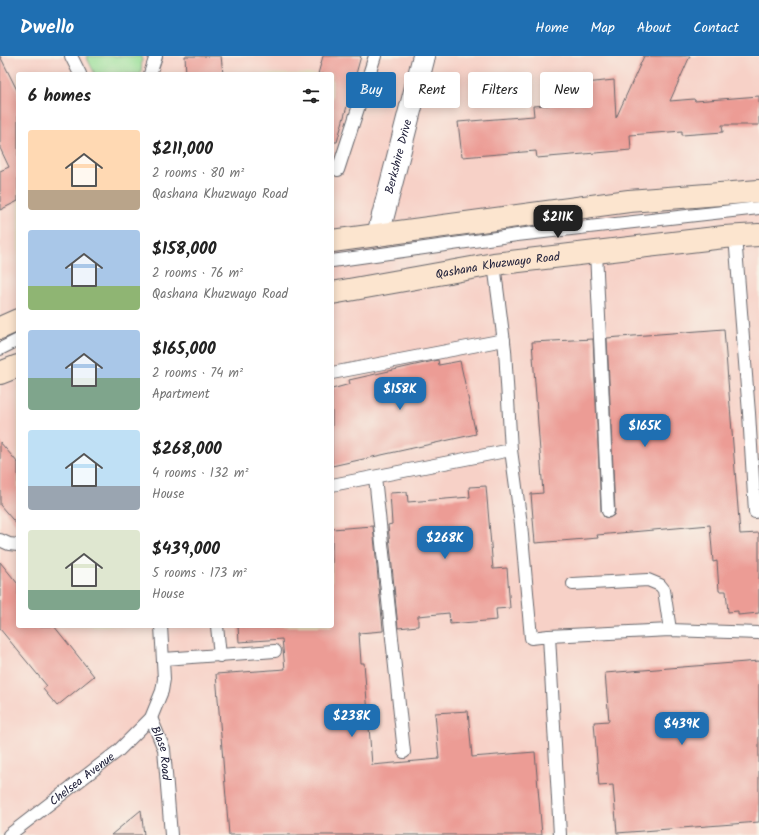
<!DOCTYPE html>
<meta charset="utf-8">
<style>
:root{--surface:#fff;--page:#f2f2f2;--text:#222;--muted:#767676;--accent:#1f6fb2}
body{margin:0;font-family:Kalam,sans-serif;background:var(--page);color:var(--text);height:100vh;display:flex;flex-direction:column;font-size:15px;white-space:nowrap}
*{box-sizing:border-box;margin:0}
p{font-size:13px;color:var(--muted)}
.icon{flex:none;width:22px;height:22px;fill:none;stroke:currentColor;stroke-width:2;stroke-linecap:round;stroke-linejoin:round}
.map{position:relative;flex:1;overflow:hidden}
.side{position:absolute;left:16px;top:16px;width:318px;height:556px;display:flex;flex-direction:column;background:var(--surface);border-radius:4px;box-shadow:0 2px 10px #0003}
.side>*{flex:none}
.guide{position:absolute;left:346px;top:16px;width:353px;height:36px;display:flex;gap:8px}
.price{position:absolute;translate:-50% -34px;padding:0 9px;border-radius:8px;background:var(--accent);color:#fff;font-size:13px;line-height:26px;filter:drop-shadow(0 1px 2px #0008)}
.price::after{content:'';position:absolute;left:50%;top:24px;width:12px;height:9px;margin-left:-6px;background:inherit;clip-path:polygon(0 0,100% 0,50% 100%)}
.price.on{background:#222;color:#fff}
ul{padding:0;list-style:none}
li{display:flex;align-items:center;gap:12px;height:100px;padding:0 12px}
li span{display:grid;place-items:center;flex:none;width:112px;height:80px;border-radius:4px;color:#555}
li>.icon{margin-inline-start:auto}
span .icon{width:48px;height:48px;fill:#fffc;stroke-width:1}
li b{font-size:17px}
h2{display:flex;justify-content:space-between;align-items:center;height:48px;padding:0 12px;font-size:17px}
.tag{padding:0 14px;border-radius:4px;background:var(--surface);box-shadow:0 2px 10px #0003;font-size:14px;line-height:36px}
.tag.on{background:var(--accent);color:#fff}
header{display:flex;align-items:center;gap:24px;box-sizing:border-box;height:56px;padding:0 20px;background:var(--accent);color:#fff}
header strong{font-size:19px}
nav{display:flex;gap:22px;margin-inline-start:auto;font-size:14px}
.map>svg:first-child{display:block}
.built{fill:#f7d1c7}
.green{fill:#99df98;stroke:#5e806a}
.building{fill:#ec9c95}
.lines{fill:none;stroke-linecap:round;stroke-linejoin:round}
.service-casing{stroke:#67666b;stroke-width:14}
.tertiary-casing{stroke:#67666b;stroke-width:24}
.secondary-casing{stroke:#67666b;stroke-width:24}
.service{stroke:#fff;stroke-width:12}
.tertiary{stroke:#fff;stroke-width:22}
.secondary{stroke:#fce5cf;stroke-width:22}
.labels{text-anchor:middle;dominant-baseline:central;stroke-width:4;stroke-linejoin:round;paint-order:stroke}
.street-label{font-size:12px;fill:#22223b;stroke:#f7f3e8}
</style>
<header>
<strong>Dwello</strong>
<nav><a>Home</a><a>Map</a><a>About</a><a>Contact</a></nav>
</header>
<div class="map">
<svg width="759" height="779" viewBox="0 0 759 779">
<rect width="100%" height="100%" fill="#f7f3e8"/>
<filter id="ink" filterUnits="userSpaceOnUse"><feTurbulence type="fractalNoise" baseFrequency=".025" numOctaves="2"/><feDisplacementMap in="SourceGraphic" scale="8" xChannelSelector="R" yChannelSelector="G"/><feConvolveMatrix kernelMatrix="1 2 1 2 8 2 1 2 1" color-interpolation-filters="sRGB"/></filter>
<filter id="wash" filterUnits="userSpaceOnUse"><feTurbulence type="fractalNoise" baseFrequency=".012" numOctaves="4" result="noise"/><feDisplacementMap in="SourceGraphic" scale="16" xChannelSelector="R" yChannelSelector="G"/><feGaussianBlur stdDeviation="0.9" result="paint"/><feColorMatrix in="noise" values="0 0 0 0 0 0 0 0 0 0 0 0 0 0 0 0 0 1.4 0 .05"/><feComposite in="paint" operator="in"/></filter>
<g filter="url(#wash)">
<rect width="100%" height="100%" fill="#e8e3c3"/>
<!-- built -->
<path class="built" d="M 0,0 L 86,0 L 95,18 L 18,18 L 18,570 L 332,570 L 332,18 L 141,18 L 142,0 L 759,0 L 759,779 L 0,779 Z"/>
<!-- green -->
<path class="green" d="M 86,0 L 142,0 L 141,18 L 95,18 Z"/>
<g id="blocks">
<!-- building -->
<g class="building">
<path d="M 0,0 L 18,36 L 18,145 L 0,154 L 0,115 L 9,111 L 0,92 Z"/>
<path d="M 185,0 L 221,0 L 223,18 L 186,18 Z"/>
<path d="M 323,0 L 361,0 L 337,86 L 332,86 L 332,18 L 318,18 Z"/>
<path d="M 644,0 L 690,0 L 670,45 L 694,43 L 695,45 L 759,40 L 759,69 L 722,69 L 723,76 L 682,79 L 682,75 L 630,79 L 631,94 L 537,102 L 536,95 L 462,101 L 458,66 L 534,60 L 533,50 L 549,49 L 547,31 L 614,24 L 616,62 Z"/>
<path d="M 724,273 L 740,478 L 759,477 L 759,557 L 738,559 L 738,555 L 728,556 L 726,535 L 719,535 L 717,505 L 713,506 L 710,469 L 597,479 L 598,482 L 535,487 L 531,438 L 543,437 L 532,286 L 593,283 L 601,455 L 604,461 L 609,462 L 614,459 L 615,455 L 607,282 Z"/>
<path d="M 438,304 L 439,309 L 460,305 L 476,378 L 332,410 L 332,333 L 350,328 L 349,324 Z"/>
<path d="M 0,386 L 18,407 L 18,470 L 0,449 Z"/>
<path d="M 486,430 L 493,513 L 507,512 L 510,552 L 496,553 L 497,564 L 450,568 L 449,557 L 418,560 L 418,570 L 398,572 L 388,469 L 392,468 L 390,437 L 407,436 L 408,446 L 470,441 L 469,431 Z"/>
<path d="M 373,470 L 383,573 L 383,575 L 359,577 L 361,607 L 364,607 L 372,709 L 439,703 L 435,657 L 468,655 L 472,701 L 535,696 L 542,779 L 229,779 L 216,618 L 285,613 L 282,583 L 239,586 L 238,570 L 332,570 L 332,473 Z"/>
<path d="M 0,506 L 18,528 L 18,570 L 54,570 L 94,620 L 57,650 L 43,633 L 47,630 L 0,573 Z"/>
<path d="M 759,605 L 759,766 L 617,777 L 613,729 L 599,730 L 594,666 L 609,665 L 605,617 Z"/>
<path d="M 141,754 L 144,779 L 111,779 Z"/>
</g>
</g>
</g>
<g filter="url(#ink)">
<use href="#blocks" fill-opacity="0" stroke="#67666b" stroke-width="1"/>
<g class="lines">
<defs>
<g id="service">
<path d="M 71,0 L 80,18"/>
<path d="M 150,18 L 156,0"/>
<path d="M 338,114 L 375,0"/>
<path d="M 735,180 L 749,357 L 755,456"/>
<path d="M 596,196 L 608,455"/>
<path d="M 332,205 L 517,179 L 759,152"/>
<path d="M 494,208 L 505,294 L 511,394 L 521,468 L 531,582 L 549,580 L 560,779"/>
<path d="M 0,293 L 18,284"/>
<path d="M 332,317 L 504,284"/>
<path d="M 375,421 L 404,696"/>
<path d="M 332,429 L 511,394"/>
<path d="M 0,484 L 9,488 L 18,489"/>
<path d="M 573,528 L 648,524 L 660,529 L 664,534 L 670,574"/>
<path d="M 217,570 L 220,600"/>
<path d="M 549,580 L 670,574 L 759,577"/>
<path d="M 164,603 L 275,595"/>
<path id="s1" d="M 151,662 L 164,693 L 171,779"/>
<path id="s2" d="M 9,779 L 118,695 L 151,662 L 162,635 L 164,623 L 161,570"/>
</g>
<g id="tertiary">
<path id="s3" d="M 378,179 L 424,0"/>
</g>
<g id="secondary">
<path d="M 332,185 L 629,145 L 759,135"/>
<path id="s4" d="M 332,237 L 494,208 L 724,181 L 759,179"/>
<path d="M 0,272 L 18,264"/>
<path d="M 0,317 L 18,310"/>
</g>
</defs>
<!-- service casing -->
<use href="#service" class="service-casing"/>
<!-- tertiary casing -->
<use href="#tertiary" class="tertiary-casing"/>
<!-- secondary casing -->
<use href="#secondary" class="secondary-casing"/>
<!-- service -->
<use href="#service" class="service"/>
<!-- tertiary -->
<use href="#tertiary" class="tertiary"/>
<!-- secondary -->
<use href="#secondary" class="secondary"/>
</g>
</g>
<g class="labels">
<!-- street labels -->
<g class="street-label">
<text stroke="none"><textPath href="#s3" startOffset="81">Berkshire Drive</textPath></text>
<text stroke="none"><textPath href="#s4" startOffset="168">Qashana Khuzwayo Road</textPath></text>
<text stroke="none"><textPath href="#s1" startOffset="37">Blase Road</textPath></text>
<text stroke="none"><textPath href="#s2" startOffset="92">Chelsea Avenue</textPath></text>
</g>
</g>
</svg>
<b class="price on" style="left:558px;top:183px">$211K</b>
<b class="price" style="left:400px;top:355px">$158K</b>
<b class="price" style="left:645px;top:392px">$165K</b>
<b class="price" style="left:445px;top:504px">$268K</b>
<b class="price" style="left:352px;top:682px">$238K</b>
<b class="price" style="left:682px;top:690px">$439K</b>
<div class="guide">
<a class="tag on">Buy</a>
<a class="tag">Rent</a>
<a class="tag">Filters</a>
<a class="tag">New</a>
</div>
<section class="side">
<h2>6 homes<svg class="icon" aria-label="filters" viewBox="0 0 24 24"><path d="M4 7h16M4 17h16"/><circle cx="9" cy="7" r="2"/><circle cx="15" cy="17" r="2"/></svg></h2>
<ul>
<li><span style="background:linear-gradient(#ffd9b3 75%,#b9a48a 0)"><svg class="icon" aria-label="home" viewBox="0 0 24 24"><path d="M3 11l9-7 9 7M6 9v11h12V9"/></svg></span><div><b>$211,000</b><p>2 rooms · 80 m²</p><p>Qashana Khuzwayo Road</p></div></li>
<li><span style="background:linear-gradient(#a9c7e8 70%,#8fb573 0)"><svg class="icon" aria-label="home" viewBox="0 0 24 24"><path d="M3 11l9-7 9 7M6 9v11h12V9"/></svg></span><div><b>$158,000</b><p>2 rooms · 76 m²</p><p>Qashana Khuzwayo Road</p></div></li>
<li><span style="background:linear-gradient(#a9c7e8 60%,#7fa58c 0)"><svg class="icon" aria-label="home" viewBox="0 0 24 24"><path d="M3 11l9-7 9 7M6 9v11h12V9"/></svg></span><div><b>$165,000</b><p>2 rooms · 74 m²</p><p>Apartment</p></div></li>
<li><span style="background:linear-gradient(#bfe0f5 70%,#9aa5b1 0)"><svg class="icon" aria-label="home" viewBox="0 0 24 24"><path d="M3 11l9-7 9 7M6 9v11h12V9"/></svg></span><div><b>$268,000</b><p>4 rooms · 132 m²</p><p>House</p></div></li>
<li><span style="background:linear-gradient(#dfe7d0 75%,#7fa58c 0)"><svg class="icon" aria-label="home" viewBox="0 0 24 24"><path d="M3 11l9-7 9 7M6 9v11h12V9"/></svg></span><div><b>$439,000</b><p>5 rooms · 173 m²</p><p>House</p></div></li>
</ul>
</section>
</div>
